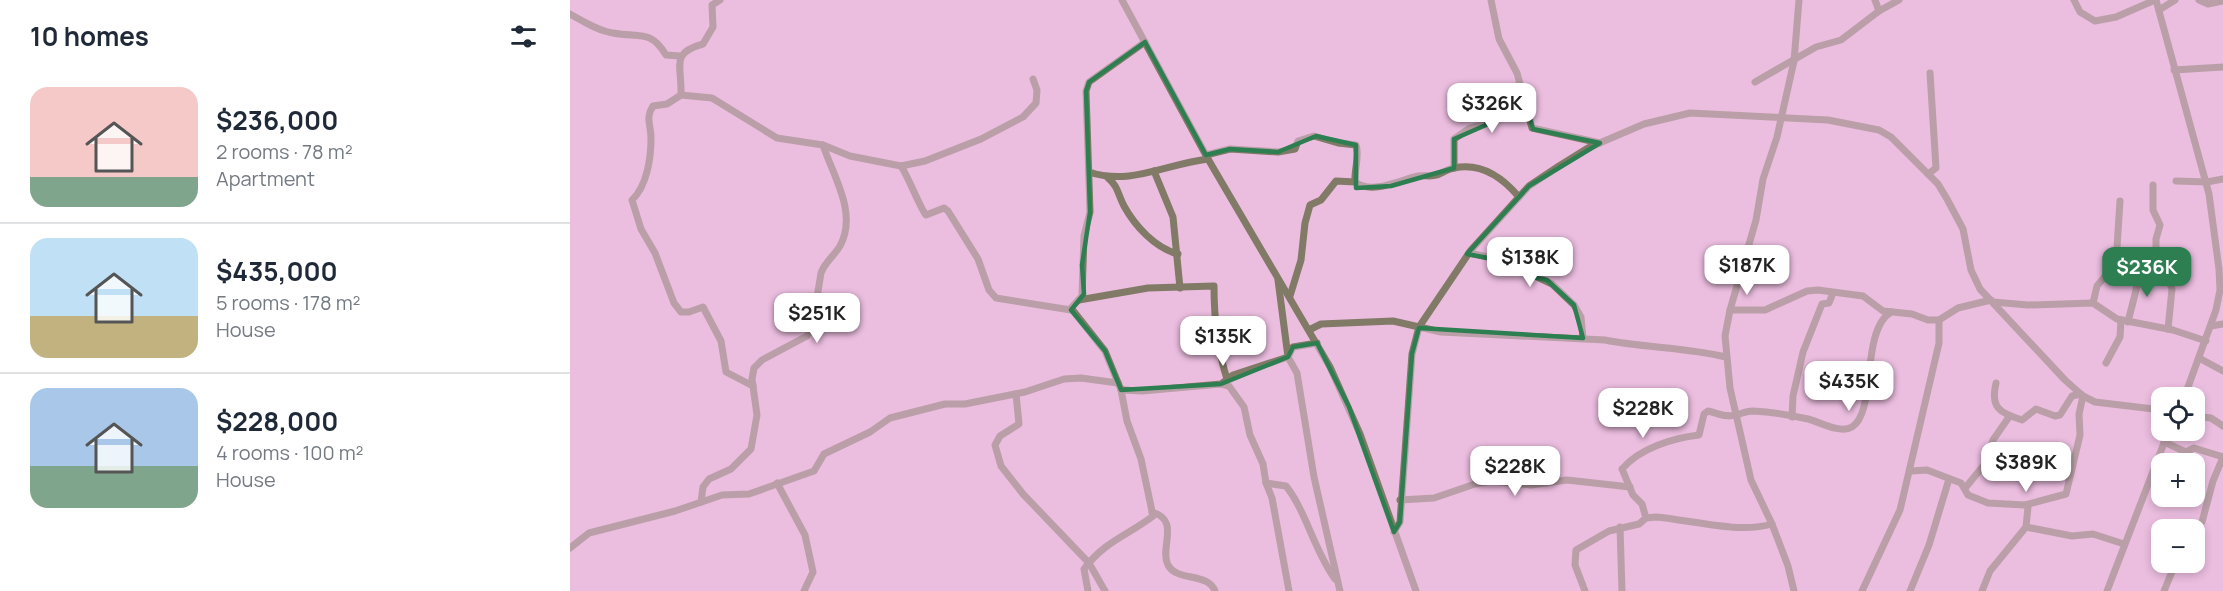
<!DOCTYPE html>
<meta charset="utf-8">
<style>
:root{--surface:#fff;--page:#f2f2f3;--text:#1f2937;--muted:#747a83;--line:#e0e1e3;--accent:#2d7f51}
body{margin:0;font-family:Manrope,sans-serif;background:var(--page);color:var(--text);height:100vh;display:flex;flex-direction:column;font-size:22px;white-space:nowrap}
*{box-sizing:border-box;margin:0}
p{font-size:20px;color:var(--muted)}
.icon{flex:none;width:33px;height:33px;fill:none;stroke:currentColor;stroke-width:2;stroke-linecap:round;stroke-linejoin:round}
.map{position:relative;flex:1;overflow:hidden}
.details{display:flex;flex-direction:column;background:var(--surface);width:570px}
.details>*{flex:none}
.fabs{position:absolute;left:1581px;top:387px;display:grid;gap:12px}
.fabs a{display:grid;place-items:center;width:54px;height:54px;border-radius:12px;background:var(--surface);box-shadow:0 3px 9px #0003;font-size:30px}
.price{position:absolute;translate:-50% -51px;padding:0 14px;border-radius:12px;background:#fff;color:#222;font-size:20px;line-height:39px;filter:drop-shadow(0 2px 3px #0008)}
.price::after{content:'';position:absolute;left:50%;top:36px;width:18px;height:14px;margin-left:-9px;background:inherit;clip-path:polygon(0 0,100% 0,50% 100%)}
.price.current{background:var(--accent);color:#fff}
ul{padding:0;list-style:none}
li{display:flex;align-items:center;gap:18px;height:150px;padding:0 30px}
li+li{border-top:2px solid var(--line)}
li span{display:grid;place-items:center;flex:none;width:168px;height:120px;border-radius:18px;color:#555}
li>.icon{margin-inline-start:auto}
span .icon{width:72px;height:72px;fill:#fffc;stroke-width:1}
li b{font-size:26px}
h2{display:flex;justify-content:space-between;align-items:center;height:72px;padding:0 30px;font-size:26px}
main{display:flex;flex:1;min-height:0}
.map>svg:first-child{display:block}
.lines{fill:none;stroke-linecap:round;stroke-linejoin:round}
.minor{stroke:#807a66;stroke-width:7}
.marked{fill:none;stroke:#2d7f51;stroke-width:4.5;stroke-linejoin:round}
</style>
<main>
<section class="details">
<h2>10 homes<svg class="icon" aria-label="filters" viewBox="0 0 24 24"><path d="M4 7h16M4 17h16"/><circle cx="9" cy="7" r="2"/><circle cx="15" cy="17" r="2"/></svg></h2>
<ul>
<li><span style="background:linear-gradient(#f6c9c9 75%,#7fa58c 0)"><svg class="icon" aria-label="home" viewBox="0 0 24 24"><path d="M3 11l9-7 9 7M6 9v11h12V9"/></svg></span><div><b>$236,000</b><p>2 rooms · 78 m²</p><p>Apartment</p></div></li>
<li><span style="background:linear-gradient(#bfe0f5 65%,#c2b280 0)"><svg class="icon" aria-label="home" viewBox="0 0 24 24"><path d="M3 11l9-7 9 7M6 9v11h12V9"/></svg></span><div><b>$435,000</b><p>5 rooms · 178 m²</p><p>House</p></div></li>
<li><span style="background:linear-gradient(#a9c7e8 65%,#7fa58c 0)"><svg class="icon" aria-label="home" viewBox="0 0 24 24"><path d="M3 11l9-7 9 7M6 9v11h12V9"/></svg></span><div><b>$228,000</b><p>4 rooms · 100 m²</p><p>House</p></div></li>
</ul>
</section>
<div class="map">
<svg width="1653" height="591" viewBox="0 0 1653 591">
<rect width="100%" height="100%" fill="#ebbddf"/>
<g class="lines">
<!-- minor -->
<g class="minor">
<path d="M 150,0 L 142,5 L 143,27 L 133,44 C 100,53 112,65 111,95 L 97,104 L 83,106 C 75,118 81,125 81,138 C 81,158 77,186 62,200 L 71,229 L 85,253 L 104,303 L 111,312 L 119,312 L 133,307 L 151,341 L 156,372 L 183,386"/>
<path d="M 552,0 L 638,159 L 760,367 L 790,434 L 846,591"/>
<path d="M 921,0 L 929,39 L 947,73 L 962,128 L 1030,143"/>
<path d="M 1305,0 L 1309,11"/>
<path d="M 1504,0 L 1510,12 L 1525,21 L 1546,17 L 1585,0"/>
<path d="M 1586,0 L 1639,194 L 1649,269 L 1650,290 L 1646,310 L 1614,398"/>
<path d="M 1629,0 L 1638,4 L 1653,1"/>
<path d="M 1589,10 L 1605,0"/>
<path d="M 0,14 C 13,21 28,31 43,33 C 70,38 80,29 96,55 L 110,56"/>
<path d="M 1604,70 L 1653,67"/>
<path d="M 1185,82 L 1246,47 L 1271,40 L 1309,11 L 1329,0"/>
<path d="M 111,95 L 142,98 L 207,138 L 253,145 L 280,156 L 331,166 L 355,161 L 411,139 L 453,117 L 466,103 L 467,90 L 463,79"/>
<path d="M 636,155 L 660,149 L 708,152 L 725,149 L 728,141 L 744,136 L 768,143 L 786,145 C 790,155 784,170 785,182 C 802,195 830,180 848,176 C 854,175 861,177 867,175 C 872,173 878,169 884,168 C 911,162 933,178 949,197"/>
<path d="M 331,166 C 338,176 351,210 356,215 L 374,208 L 378,211 L 408,259 L 419,290 L 426,298 L 501,310"/>
<path d="M 884,168 L 884,139 L 900,128 L 914,124 C 916,112 915,104 925,95 L 953,93"/>
<path d="M 584,171 L 603,217 L 610,288"/>
<path d="M 519,172 C 560,186 596,164 638,159"/>
<path d="M 1358,174 L 1366,168 L 1360,73"/>
<path d="M 538,178 C 548,186 548,195 554,206 C 565,226 585,248 608,254"/>
<path d="M 1606,181 L 1637,182 L 1653,179"/>
<path d="M 1583,185 L 1583,210 L 1590,225 L 1586,239 L 1586,259 L 1596,273 L 1602,289 L 1598,329"/>
<path d="M 899,253 L 960,266 L 963,275 L 982,284 L 1004,305 L 1011,317 L 1013,338"/>
<path d="M 708,280 L 718,357 L 727,373 L 744,477 L 770,591"/>
<path d="M 720,296 L 731,260 L 735,223 L 740,205 L 751,200 L 766,181 L 785,182"/>
<path d="M 509,300 L 578,288 L 644,286 C 644,318 647,348 657,379"/>
<path d="M 1423,302 L 1458,305 L 1523,303 L 1547,319 L 1603,330 L 1636,341"/>
<path d="M 1523,303 L 1527,286 L 1546,263 L 1550,201"/>
<path d="M 1160,310 L 1195,310 L 1237,291 L 1248,290 L 1293,296 L 1313,311 L 1342,314 L 1358,320 L 1369,320 L 1388,308 L 1421,300"/>
<path d="M 1558,322 C 1562,304 1568,288 1569,270"/>
<path d="M 1641,326 L 1653,324"/>
<path d="M 739,330 L 751,324 L 823,321 L 871,332 L 1035,340 C 1075,348 1115,347 1156,357"/>
<path d="M 1629,358 L 1653,371"/>
<path d="M 1536,363 L 1550,337 L 1551,320"/>
<path d="M 1426,383 C 1420,408 1430,413 1452,420 L 1466,409 L 1485,416 L 1490,415 L 1502,396 L 1511,394"/>
<path d="M 651,384 L 659,386 L 674,407 L 680,435 L 693,464 L 696,483 L 716,486 C 736,511 744,550 765,579"/>
<path d="M 551,390 L 572,391 L 651,384 L 663,375 L 718,357 L 723,347 L 747,343"/>
<path d="M 446,394 L 449,424 L 430,436 L 425,445 L 431,466 L 453,494 L 519,563 L 535,591"/>
<path d="M 1624,416 L 1641,418 L 1653,426"/>
<path d="M 1222,417 L 1223,396 L 1233,352 L 1252,304 L 1259,303 L 1263,293"/>
<path d="M 1594,442 L 1616,452 L 1624,448 L 1653,457 L 1643,481 L 1632,522 L 1624,533"/>
<path d="M 1341,471 L 1357,470 L 1391,483 L 1398,495 L 1418,503 L 1455,505 L 1458,507 L 1456,527 L 1502,536 L 1523,534 L 1554,544"/>
<path d="M 207,483 L 235,535 L 243,572 L 234,591"/>
<path d="M 696,483 L 702,498 L 719,591"/>
<path d="M 1396,487 L 1414,465 L 1423,440 L 1439,417"/>
<path d="M 830,500 L 864,498 L 905,484 L 921,481 L 961,485 L 997,480 L 1060,487"/>
<path d="M 131,502 L 133,487 L 139,479 L 161,469 L 181,449 L 187,415 L 182,379 L 184,368 L 192,360 L 237,336 L 242,328 L 251,273 C 255,262 264,256 270,246 C 288,213 263,176 253,145"/>
<path d="M 1455,505 L 1496,494 L 1510,435 L 1509,414 L 1513,396"/>
<path d="M 582,512 C 611,520 589,548 598,565 C 607,582 638,572 645,591"/>
<path d="M 1076,518 L 1072,504 L 1063,495 L 1052,469 C 1070,448 1103,438 1129,435 L 1134,414 L 1138,411 C 1147,413 1156,418 1165,415 C 1171,414 1176,411 1183,411 C 1201,412 1220,415 1238,419 C 1250,422 1270,434 1282,427 C 1307,412 1290,331 1321,312"/>
<path d="M 1050,527 L 1052,591"/>
<path d="M 824,532 L 830,522 L 842,354 L 849,327 L 901,250 L 959,186 L 989,166 L 1018,148 L 1074,124 L 1120,113 L 1258,120 L 1309,130 L 1321,137 L 1368,184 L 1377,199 L 1393,229 L 1401,270 L 1410,289 L 1495,380 L 1513,396 L 1525,402 L 1592,410"/>
<path d="M 0,548 L 19,533 L 105,511 L 152,495 L 179,494 L 244,471 L 254,454 L 300,432 L 320,418 L 375,404 L 395,404 L 455,392 L 494,379 L 511,378 L 548,383"/>
<path d="M 518,591 L 514,569 C 535,541 557,536 583,516 L 571,459 L 557,421 L 551,390 L 535,351 L 501,308 L 512,296 L 514,236 L 520,212 L 516,91 L 519,82 L 575,42"/>
<path d="M 1015,591 L 1005,565 L 1006,550 L 1039,531 L 1069,524 L 1076,518 L 1086,517 C 1121,520 1169,534 1202,524"/>
<path d="M 1224,591 L 1218,566 L 1202,524 L 1181,480 L 1160,388 L 1155,336 L 1160,310 L 1186,220 L 1193,179 L 1207,137 L 1224,61 L 1229,0"/>
<path d="M 1292,591 L 1330,510 L 1369,343 L 1369,320"/>
<path d="M 1340,591 L 1359,545 L 1379,479"/>
<path d="M 1412,591 L 1420,571 L 1456,527"/>
<path d="M 1537,591 L 1599,430"/>
<path d="M 1594,591 L 1606,562"/>
</g>
</g>
<!-- marked area -->
<path d="M0 0H1653V591H0ZM 575,42 L 636,155 L 660,149 L 708,152 L 746,136 L 786,145 L 786,188 L 821,186 L 884,168 L 884,139 L 916,125 L 921,98 L 953,93 L 963,129 L 1030,143 L 959,186 L 897,254 L 960,266 L 963,277 L 977,280 L 1004,305 L 1013,338 L 849,328 L 842,354 L 830,522 L 824,532 L 779,407 L 747,343 L 723,347 L 718,357 L 651,384 L 551,390 L 535,351 L 501,310 L 514,294 L 512,265 L 520,212 L 516,91 L 519,82 Z" fill="#ebbddf" fill-opacity=".55" fill-rule="evenodd"/>
<path class="marked" d="M 575,42 L 636,155 L 660,149 L 708,152 L 746,136 L 786,145 L 786,188 L 821,186 L 884,168 L 884,139 L 916,125 L 921,98 L 953,93 L 963,129 L 1030,143 L 959,186 L 897,254 L 960,266 L 963,277 L 977,280 L 1004,305 L 1013,338 L 849,328 L 842,354 L 830,522 L 824,532 L 779,407 L 747,343 L 723,347 L 718,357 L 651,384 L 551,390 L 535,351 L 501,310 L 514,294 L 512,265 L 520,212 L 516,91 L 519,82 Z"/>
</svg>
<div class="fabs">
<a><svg class="icon" aria-label="locate" viewBox="0 0 24 24"><circle cx="12" cy="12" r="6"/><path d="M12 2v4M12 18v4M2 12h4M18 12h4"/></svg></a>
<a>+</a>
<a>−</a>
</div>
<b class="price" style="left:922px;top:134px">$326K</b>
<b class="price" style="left:960px;top:288px">$138K</b>
<b class="price" style="left:1177px;top:296px">$187K</b>
<b class="price current" style="left:1577px;top:298px">$236K</b>
<b class="price" style="left:247px;top:344px">$251K</b>
<b class="price" style="left:653px;top:367px">$135K</b>
<b class="price" style="left:1279px;top:412px">$435K</b>
<b class="price" style="left:1073px;top:439px">$228K</b>
<b class="price" style="left:1456px;top:493px">$389K</b>
<b class="price" style="left:945px;top:497px">$228K</b>
</div>
</main>
